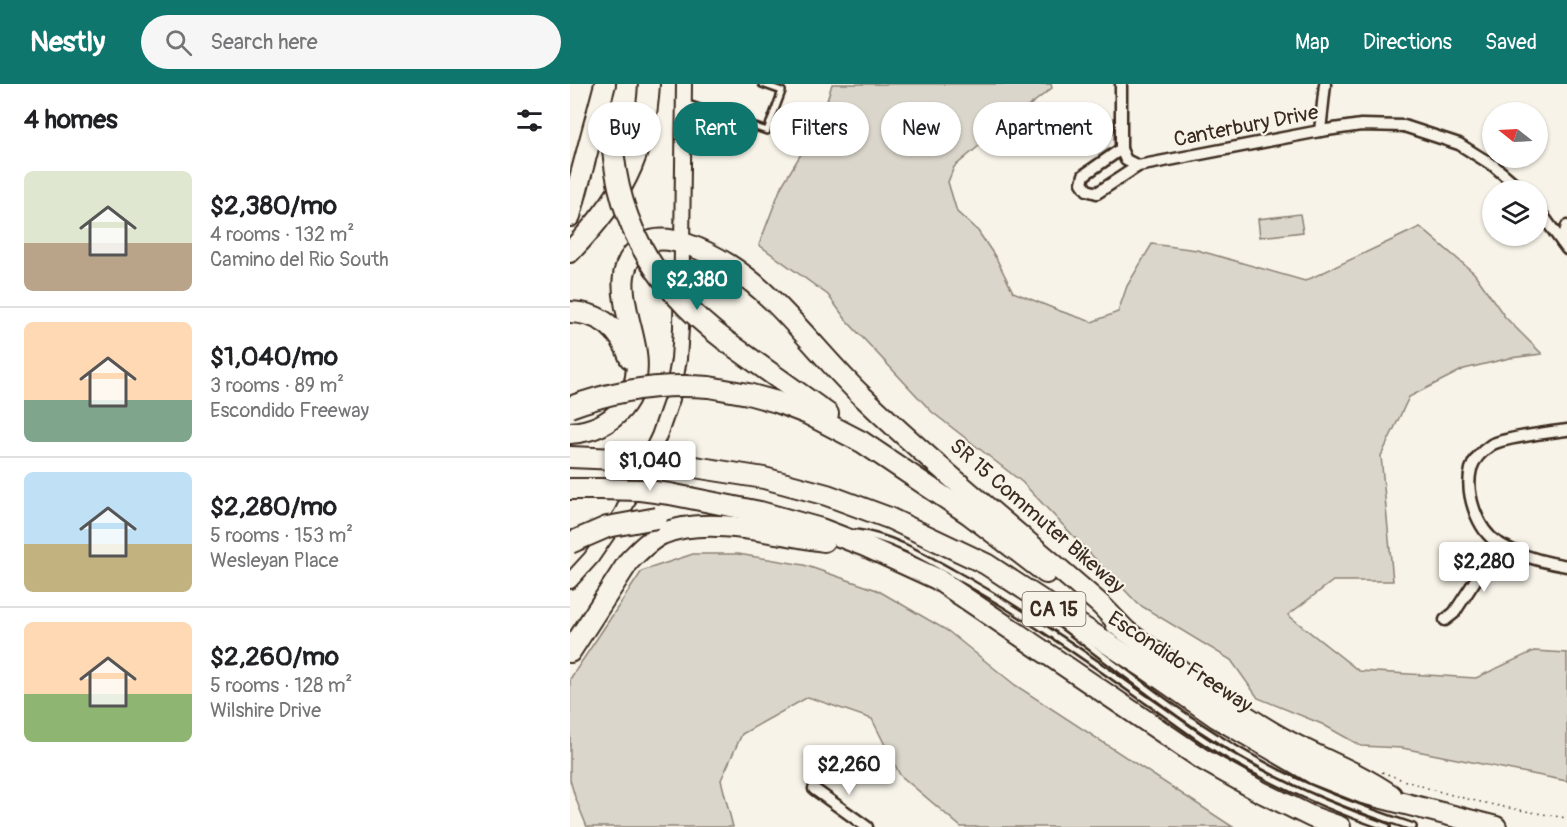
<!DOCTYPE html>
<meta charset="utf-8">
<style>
:root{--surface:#fff;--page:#f6f6f6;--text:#202124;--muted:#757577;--line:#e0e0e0;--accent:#0f766e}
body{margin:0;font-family:Pangolin,sans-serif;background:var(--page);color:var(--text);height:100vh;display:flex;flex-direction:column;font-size:22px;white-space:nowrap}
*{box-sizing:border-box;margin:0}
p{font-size:20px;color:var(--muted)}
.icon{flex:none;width:33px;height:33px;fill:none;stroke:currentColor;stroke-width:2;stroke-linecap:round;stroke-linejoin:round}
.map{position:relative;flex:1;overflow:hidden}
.details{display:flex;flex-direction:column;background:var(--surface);width:570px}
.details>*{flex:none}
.banner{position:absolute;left:18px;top:18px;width:570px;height:54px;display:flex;gap:12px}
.needle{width:39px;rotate:288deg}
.fabs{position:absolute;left:912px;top:18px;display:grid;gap:12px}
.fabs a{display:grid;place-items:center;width:66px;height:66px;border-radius:50%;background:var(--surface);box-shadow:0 2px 4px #0004;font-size:30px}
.price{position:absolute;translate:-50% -51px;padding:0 14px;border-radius:6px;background:#fff;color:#222;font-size:20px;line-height:39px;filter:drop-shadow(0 2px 3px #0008)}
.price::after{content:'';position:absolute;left:50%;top:36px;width:18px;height:14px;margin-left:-9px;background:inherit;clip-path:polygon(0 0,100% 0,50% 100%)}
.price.active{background:var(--accent);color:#fff}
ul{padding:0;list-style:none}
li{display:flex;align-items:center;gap:18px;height:150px;padding:0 24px}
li+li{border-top:2px solid var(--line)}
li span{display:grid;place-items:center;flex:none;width:168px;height:120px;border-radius:9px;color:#555}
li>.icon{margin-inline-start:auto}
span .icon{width:72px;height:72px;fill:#fffc;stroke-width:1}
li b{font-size:26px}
h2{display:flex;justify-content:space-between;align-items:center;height:72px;padding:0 24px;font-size:26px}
.pill{padding:0 21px;border-radius:27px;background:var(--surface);box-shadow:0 2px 4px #0004;font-size:21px;line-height:54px}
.pill.active{background:var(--accent);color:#fff}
header{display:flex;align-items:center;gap:36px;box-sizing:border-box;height:84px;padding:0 30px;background:var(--accent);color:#fff}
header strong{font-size:28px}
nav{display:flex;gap:33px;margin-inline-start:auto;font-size:21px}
.search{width:420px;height:54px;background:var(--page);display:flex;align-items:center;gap:15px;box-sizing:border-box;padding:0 21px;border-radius:33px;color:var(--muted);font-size:22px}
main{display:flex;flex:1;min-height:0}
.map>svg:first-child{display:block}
.green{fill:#dbd6cb;stroke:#8b8074;stroke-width:1.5}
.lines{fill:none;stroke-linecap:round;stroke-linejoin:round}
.service-casing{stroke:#3b2a1e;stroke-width:10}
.minor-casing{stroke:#3b2a1e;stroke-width:15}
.tertiary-casing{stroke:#3b2a1e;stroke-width:18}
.motorway-casing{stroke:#3b2a1e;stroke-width:24}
.path{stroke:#3b2a1e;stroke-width:1.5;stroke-dasharray:1.5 4.5;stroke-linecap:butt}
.service{stroke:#f7f3e8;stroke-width:5}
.minor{stroke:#f7f3e8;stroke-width:10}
.tertiary{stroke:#f7f3e8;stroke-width:14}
.motorway{stroke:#f7f3e8;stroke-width:20}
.motorway-bridge-casing{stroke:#3b2a1e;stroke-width:24;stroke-linecap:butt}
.motorway-bridge{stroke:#f7f3e8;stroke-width:20}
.labels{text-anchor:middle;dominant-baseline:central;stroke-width:4.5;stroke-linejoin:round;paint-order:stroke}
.shield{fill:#f7f3e8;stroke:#73665b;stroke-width:1.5}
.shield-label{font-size:20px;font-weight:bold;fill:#3b2a1e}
.street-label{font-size:21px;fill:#3b2a1e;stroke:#f7f3e8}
</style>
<header>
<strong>Nestly</strong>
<div class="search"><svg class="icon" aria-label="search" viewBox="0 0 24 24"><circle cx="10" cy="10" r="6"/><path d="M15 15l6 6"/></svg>Search here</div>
<nav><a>Map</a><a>Directions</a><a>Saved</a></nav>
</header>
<main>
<section class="details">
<h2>4 homes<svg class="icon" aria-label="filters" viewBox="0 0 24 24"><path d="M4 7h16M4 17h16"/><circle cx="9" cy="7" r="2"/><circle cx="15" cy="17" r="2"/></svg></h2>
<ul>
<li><span style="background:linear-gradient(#dfe7d0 60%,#b9a48a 0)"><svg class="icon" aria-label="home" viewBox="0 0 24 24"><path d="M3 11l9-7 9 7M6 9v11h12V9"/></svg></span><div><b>$2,380/mo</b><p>4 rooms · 132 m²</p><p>Camino del Rio South</p></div></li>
<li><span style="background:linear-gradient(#ffd9b3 65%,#7fa58c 0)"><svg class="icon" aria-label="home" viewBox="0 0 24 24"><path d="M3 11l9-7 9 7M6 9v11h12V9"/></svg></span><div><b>$1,040/mo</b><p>3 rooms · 89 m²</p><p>Escondido Freeway</p></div></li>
<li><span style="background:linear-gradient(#bfe0f5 60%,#c2b280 0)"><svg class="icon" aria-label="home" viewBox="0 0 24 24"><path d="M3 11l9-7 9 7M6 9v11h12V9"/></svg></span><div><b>$2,280/mo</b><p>5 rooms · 153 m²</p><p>Wesleyan Place</p></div></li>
<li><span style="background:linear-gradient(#ffd9b3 60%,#8fb573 0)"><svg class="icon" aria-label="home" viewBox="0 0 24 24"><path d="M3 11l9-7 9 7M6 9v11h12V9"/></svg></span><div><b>$2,260/mo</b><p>5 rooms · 128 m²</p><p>Wilshire Drive</p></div></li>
</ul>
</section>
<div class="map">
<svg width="997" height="743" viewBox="0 0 997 743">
<rect width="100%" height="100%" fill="#f7f3e8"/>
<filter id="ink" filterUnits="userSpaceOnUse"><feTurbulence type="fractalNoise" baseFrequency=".0167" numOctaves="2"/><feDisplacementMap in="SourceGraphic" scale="12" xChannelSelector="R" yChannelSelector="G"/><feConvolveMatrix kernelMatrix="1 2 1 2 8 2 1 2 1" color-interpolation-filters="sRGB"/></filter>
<g filter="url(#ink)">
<!-- green -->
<g class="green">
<path d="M 262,0 L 481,0 L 482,4 L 423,50 L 384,83 L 378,98 L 387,128 L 408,147 L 426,174 L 443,208 L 490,227 L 522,238 L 548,228 L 557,202 L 582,160 L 627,166 L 735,197 L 850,143 L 904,189 L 935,233 L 972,270 L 940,274 L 894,285 L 839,313 L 811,372 L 823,497 L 763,497 L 718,531 L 789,587 L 906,594 L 964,567 L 997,569 L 997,697 L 832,664 L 791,662 L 752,640 L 688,614 L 661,576 L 568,520 L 452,398 L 362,328 L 277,237 L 258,211 L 189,161 L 211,103 L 251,37 Z"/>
<path d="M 730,130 L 733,148 L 690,153 L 688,135 Z"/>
<path d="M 123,470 L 168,470 L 234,481 L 307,506 L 378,547 L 445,601 L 663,743 L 391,743 L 330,691 L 302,635 L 238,613 L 172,650 L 151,696 L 163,743 L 17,743 L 5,713 L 0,696 L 0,595 L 72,487 Z"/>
</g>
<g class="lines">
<defs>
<g id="service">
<path d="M 115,19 L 197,47 L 212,7 L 192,0"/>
<path d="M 115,48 L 157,61"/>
<path d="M 286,449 C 320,453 352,472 382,489 C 450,526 514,571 577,616 C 601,632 623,650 648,665 C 701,697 759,723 817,743"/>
<path d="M 488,538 C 554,587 618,641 691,680 C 739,707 791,726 843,743"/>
</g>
<g id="minor">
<path d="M 551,0 L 551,65 L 556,76 L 568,82"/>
<path d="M 750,47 L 755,0"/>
<path d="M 551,65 L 514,91 L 512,99 L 517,106 L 527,109 L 568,82 L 750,47 L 791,41 L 834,42 L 889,60 L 924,82 L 952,106"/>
<path d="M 968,125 L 997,165"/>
<path d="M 992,158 L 997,142"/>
<path d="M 997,346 C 981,348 932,354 921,361 C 912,367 904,375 901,385 C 895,409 907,446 928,459 C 949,472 973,478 997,482"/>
<path d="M 875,536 L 884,529 L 929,460"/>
<path d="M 244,705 L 297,743"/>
</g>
<path id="tertiary" d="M 0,497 L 21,474 L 52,429 L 89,352 L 102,315 L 109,275 L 111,244 L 114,0"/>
<g id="motorway">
<path d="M 0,132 L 35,0"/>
<path d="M 0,168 C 51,115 75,74 79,0"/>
<path d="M 0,228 C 31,229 50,245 60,274"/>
<path d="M 156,257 L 258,330"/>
<path d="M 139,303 L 178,310 L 207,318 L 238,330 L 292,358 L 399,430 L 476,489"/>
<path d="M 0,349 C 44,346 72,314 66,269 C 62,235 35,184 75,160 C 97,146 140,169 159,181 C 208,212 249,271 292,312 C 368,385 451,451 531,521 L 556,547"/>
<path d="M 0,373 L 48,375"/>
<path d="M 112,381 L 194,394 L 257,411 L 319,434 L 416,480 L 577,585 L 646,633 L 745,690 L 793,709 L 926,743"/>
<path d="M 0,405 L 30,405"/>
<path d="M 100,410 L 190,428 L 251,445 L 295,462 L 367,495 L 632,675 L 689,707 L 742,733 L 770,743"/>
<path d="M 546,540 C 597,576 646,615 700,647 C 739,671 784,685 821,711"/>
<path d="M 0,568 L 59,477 C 69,467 79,456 92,450 C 137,431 206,450 254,457"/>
</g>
</defs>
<!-- service casing -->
<use href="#service" class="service-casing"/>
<!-- minor casing -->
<use href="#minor" class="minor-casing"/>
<!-- tertiary casing -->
<use href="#tertiary" class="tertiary-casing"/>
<!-- motorway casing -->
<use href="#motorway" class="motorway-casing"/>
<!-- path -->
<path class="path" d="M 812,688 C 872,712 933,724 997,734"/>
<!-- service -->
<use href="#service" class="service"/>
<!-- minor -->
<use href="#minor" class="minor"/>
<!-- tertiary -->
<use href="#tertiary" class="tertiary"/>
<!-- motorway -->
<use href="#motorway" class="motorway"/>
<defs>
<g id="motorway-bridge">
<path d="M 42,32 C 40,129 80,200 156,257"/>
<path d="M 0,323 C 45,306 91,299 139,303"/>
<path d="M 48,375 L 112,381"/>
<path d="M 30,405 L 70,406 L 100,410"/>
<path d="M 0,459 L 37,443 L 87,434"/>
</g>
</defs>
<!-- motorway-bridge casing -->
<use href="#motorway-bridge" class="motorway-bridge-casing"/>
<!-- motorway-bridge -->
<use href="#motorway-bridge" class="motorway-bridge"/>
</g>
</g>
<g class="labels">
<!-- shield labels -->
<rect class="shield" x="452.5" y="508" width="63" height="34" rx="4.5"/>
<g class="shield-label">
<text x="484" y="525">CA 15</text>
</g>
<!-- street labels -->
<g class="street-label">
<text transform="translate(676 42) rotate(-11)">Canterbury Drive</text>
<text transform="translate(467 432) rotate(41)">SR 15 Commuter Bikeway</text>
<text transform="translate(610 578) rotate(33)">Escondido Freeway</text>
</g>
</g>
</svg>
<div class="fabs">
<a><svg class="needle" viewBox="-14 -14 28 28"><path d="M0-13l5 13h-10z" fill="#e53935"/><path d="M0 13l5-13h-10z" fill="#757577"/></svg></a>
<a><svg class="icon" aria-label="layers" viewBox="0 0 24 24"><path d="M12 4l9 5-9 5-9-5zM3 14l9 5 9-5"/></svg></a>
</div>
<b class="price active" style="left:127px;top:227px">$2,380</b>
<b class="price" style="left:80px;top:408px">$1,040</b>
<b class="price" style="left:914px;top:509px">$2,280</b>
<b class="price" style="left:279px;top:712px">$2,260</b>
<div class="banner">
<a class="pill">Buy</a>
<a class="pill active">Rent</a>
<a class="pill">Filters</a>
<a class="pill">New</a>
<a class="pill">Apartment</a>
</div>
</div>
</main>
